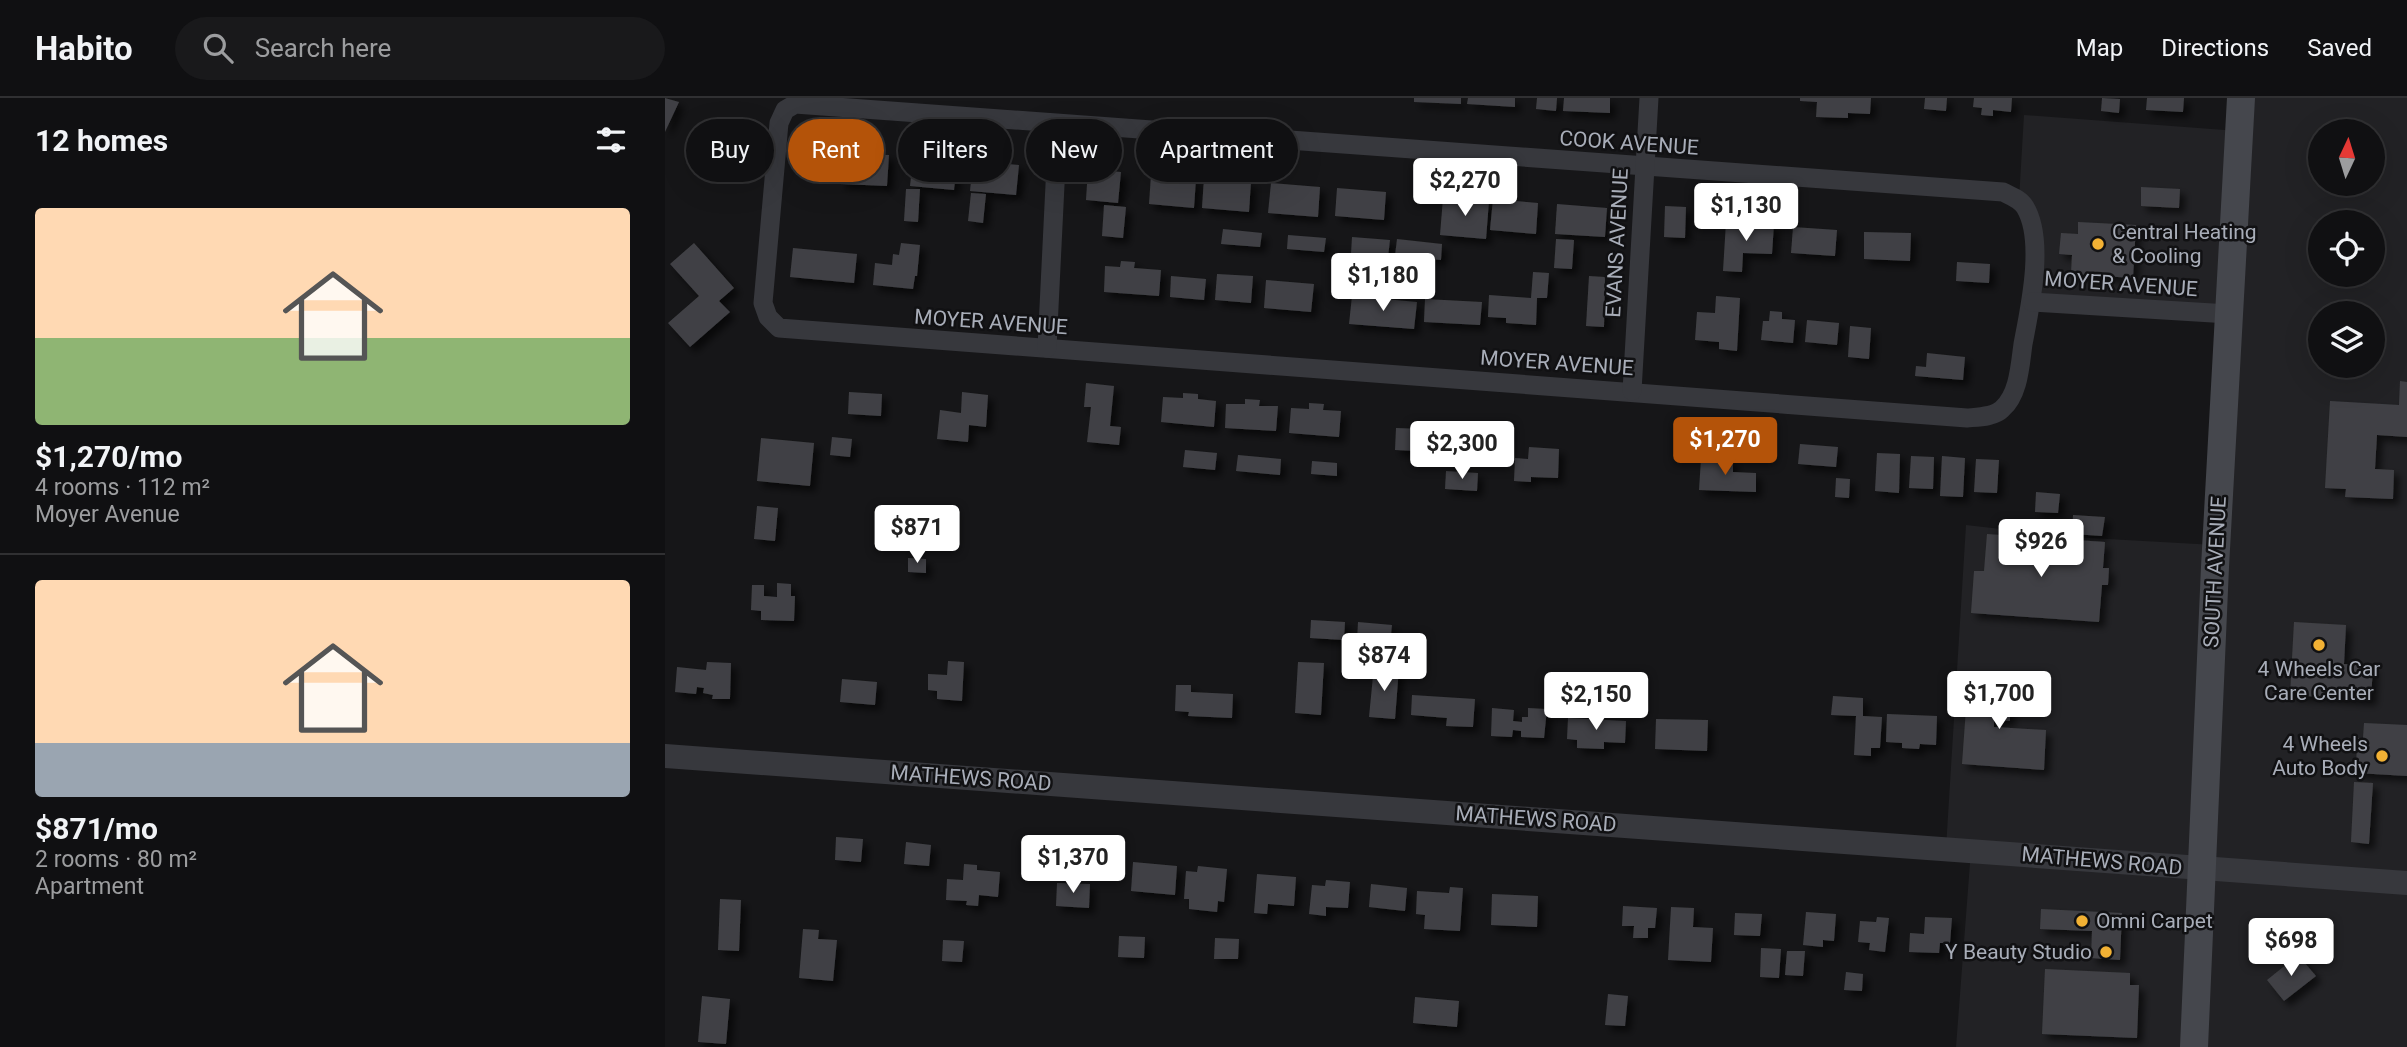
<!DOCTYPE html>
<meta charset="utf-8">
<style>
:root{--surface:#101012;--page:#19191b;--text:#f1f3f6;--muted:#9c9d9f;--line:#303032;--accent:#b45309}
body{margin:0;font-family:Roboto,sans-serif;background:var(--page);color:var(--text);height:100vh;display:flex;flex-direction:column;font-size:26px;white-space:nowrap}
*{box-sizing:border-box;margin:0}
p{font-size:23px;color:var(--muted)}
.icon{flex:none;width:38px;height:38px;fill:none;stroke:currentColor;stroke-width:2;stroke-linecap:round;stroke-linejoin:round}
.map{position:relative;flex:1;overflow:hidden}
.sheet{display:flex;flex-direction:column;background:var(--surface);width:665px}
.sheet>*{flex:none}
.guide{position:absolute;left:21px;top:21px;width:665px;height:63px;display:flex;gap:14px}
.needle{width:46px;rotate:4deg}
.tools{position:absolute;left:1643px;top:21px;display:grid;gap:14px}
.tools a{display:grid;place-items:center;width:77px;height:77px;border-radius:50%;background:var(--surface);box-shadow:0 7px 28px #0002,0 0 0 2px var(--line);font-size:35px}
.price{position:absolute;translate:-50% -60px;padding:0 16px;border-radius:7px;background:#fff;color:#222;font-size:23px;line-height:46px;filter:drop-shadow(0 2px 4px #0008)}
.price::after{content:'';position:absolute;left:50%;top:42px;width:21px;height:16px;margin-left:-10px;background:inherit;clip-path:polygon(0 0,100% 0,50% 100%)}
.price.current{background:var(--accent);color:#fff}
ul{padding:0;list-style:none}
li{display:grid;align-content:center;gap:14px;height:371px;padding:0 35px}
li+li{border-top:2px solid var(--line)}
li span{display:grid;place-items:center;height:217px;border-radius:7px;color:#555}
li>.icon{margin-inline-start:auto}
span .icon{width:126px;height:126px;fill:#fffc;stroke-width:1}
li b{font-size:30px}
h2{display:flex;justify-content:space-between;align-items:center;height:84px;padding:0 35px;font-size:30px}
.tag{padding:0 24px;border-radius:32px;background:var(--surface);box-shadow:0 7px 28px #0002,0 0 0 2px var(--line);font-size:24px;line-height:63px}
.tag.current{background:var(--accent);color:#fff}
header{display:flex;align-items:center;gap:42px;box-sizing:border-box;height:98px;padding:0 35px;background:var(--surface);border-bottom:2px solid var(--line)}
header strong{font-size:33px}
nav{display:flex;gap:38px;margin-inline-start:auto;font-size:24px}
.search{width:490px;height:63px;background:var(--page);display:flex;align-items:center;gap:18px;box-sizing:border-box;padding:0 24px;border-radius:38px;color:var(--muted);font-size:26px}
main{display:flex;flex:1;min-height:0}
.map>svg:first-child{display:block}
.built{fill:#222225;fill-rule:evenodd}
.building{fill:#404145;filter:url(#shadow)}
.lines{fill:none;stroke-linecap:round;stroke-linejoin:round}
.minor{stroke:#37383d;stroke-width:19}
.tertiary{stroke:#37383d;stroke-width:24}
.secondary{stroke:#45474d;stroke-width:28}
.poi-dot{fill:#f2b134;stroke:#111113;stroke-width:2.5}
.labels{text-anchor:middle;dominant-baseline:central;stroke-width:5;stroke-linejoin:round;paint-order:stroke}
.street-label{font-size:21px;fill:#a8adb8;stroke:#111113}
.poi-label{font-size:21px;fill:#a8adb8;stroke:#111113;text-anchor:start}
</style>
<header>
<strong>Habito</strong>
<div class="search"><svg class="icon" aria-label="search" viewBox="0 0 24 24"><circle cx="10" cy="10" r="6"/><path d="M15 15l6 6"/></svg>Search here</div>
<nav><a>Map</a><a>Directions</a><a>Saved</a></nav>
</header>
<main>
<section class="sheet">
<h2>12 homes<svg class="icon" aria-label="filters" viewBox="0 0 24 24"><path d="M4 7h16M4 17h16"/><circle cx="9" cy="7" r="2"/><circle cx="15" cy="17" r="2"/></svg></h2>
<ul>
<li><span style="background:linear-gradient(#ffd9b3 60%,#8fb573 0)"><svg class="icon" aria-label="home" viewBox="0 0 24 24"><path d="M3 11l9-7 9 7M6 9v11h12V9"/></svg></span><div><b>$1,270/mo</b><p>4 rooms · 112 m²</p><p>Moyer Avenue</p></div></li>
<li><span style="background:linear-gradient(#ffd9b3 75%,#9aa5b1 0)"><svg class="icon" aria-label="home" viewBox="0 0 24 24"><path d="M3 11l9-7 9 7M6 9v11h12V9"/></svg></span><div><b>$871/mo</b><p>2 rooms · 80 m²</p><p>Apartment</p></div></li>
</ul>
</section>
<div class="map">
<svg width="1742" height="949" viewBox="0 0 1742 949">
<defs>
<filter id="shadow"><feDropShadow dx="5.5" dy="5.5" stdDeviation="3.5" flood-color="#0009"/></filter>
</defs>
<rect width="100%" height="100%" fill="#161618"/>
<!-- built -->
<path class="built" d="M 1576,0 L 1742,0 L 1742,949 L 1291,949 L 1306,752 L 1281,750 L 1301,427 L 1407,439 L 1550,447 L 1564,216 L 1367,204 L 1369,167 L 1354,102 L 1359,17 L 1573,33 ZM 1656,33 L 1708,33 L 1708,86 L 1656,86 ZM 1656,124 L 1708,124 L 1708,177 L 1656,177 ZM 1656,215 L 1708,215 L 1708,268 L 1656,268 Z"/>
<!-- building -->
<g class="building">
<path d="M 0,0 L 14,4 L 0,34 Z"/>
<path d="M 749,0 L 796,0 L 796,6 L 749,4 Z"/>
<path d="M 803,0 L 850,0 L 850,9 L 802,6 Z"/>
<path d="M 872,0 L 892,0 L 891,13 L 871,11 Z"/>
<path d="M 899,0 L 945,0 L 945,15 L 898,13 Z"/>
<path d="M 1135,0 L 1206,0 L 1205,16 L 1183,15 L 1183,20 L 1151,19 L 1152,4 L 1135,3 Z"/>
<path d="M 1260,0 L 1282,0 L 1281,13 L 1259,11 Z"/>
<path d="M 1309,0 L 1347,0 L 1346,14 L 1328,12 L 1328,18 L 1316,17 L 1317,10 L 1308,9 Z"/>
<path d="M 1437,0 L 1455,1 L 1454,15 L 1436,13 Z"/>
<path d="M 1482,0 L 1519,0 L 1518,14 L 1481,12 Z"/>
<path d="M 177,55 L 224,57 L 222,88 L 175,86 Z"/>
<path d="M 248,60 L 292,64 L 289,92 L 245,88 Z"/>
<path d="M 308,63 L 354,67 L 351,97 L 305,93 Z"/>
<path d="M 423,71 L 456,74 L 453,105 L 421,102 Z"/>
<path d="M 486,77 L 531,81 L 529,110 L 484,106 Z"/>
<path d="M 539,80 L 586,84 L 584,114 L 537,110 Z"/>
<path d="M 606,85 L 655,89 L 653,119 L 603,115 Z"/>
<path d="M 1476,89 L 1515,91 L 1514,110 L 1476,108 Z"/>
<path d="M 672,90 L 721,94 L 719,122 L 670,118 Z"/>
<path d="M 241,91 L 255,91 L 253,124 L 239,123 Z"/>
<path d="M 306,95 L 321,96 L 318,125 L 303,123 Z"/>
<path d="M 778,100 L 824,103 L 821,141 L 775,137 Z"/>
<path d="M 828,101 L 873,105 L 871,136 L 825,132 Z"/>
<path d="M 892,106 L 942,110 L 940,139 L 890,136 Z"/>
<path d="M 439,107 L 461,109 L 458,140 L 437,138 Z"/>
<path d="M 1000,108 L 1021,109 L 1020,140 L 999,139 Z"/>
<path d="M 1061,124 L 1109,126 L 1107,156 L 1078,155 L 1077,174 L 1058,173 Z"/>
<path d="M 1413,124 L 1471,127 L 1468,180 L 1406,176 L 1407,157 L 1394,156 L 1396,135 L 1413,136 Z"/>
<path d="M 1128,129 L 1172,132 L 1170,158 L 1126,155 Z"/>
<path d="M 558,131 L 597,135 L 595,149 L 556,146 Z"/>
<path d="M 1199,134 L 1246,135 L 1245,163 L 1199,161 Z"/>
<path d="M 623,137 L 661,140 L 659,154 L 622,151 Z"/>
<path d="M 687,139 L 725,142 L 723,159 L 686,156 Z"/>
<path d="M 732,141 L 777,146 L 776,162 L 730,158 Z"/>
<path d="M 891,141 L 909,142 L 907,171 L 889,170 Z"/>
<path d="M 29,145 L 69,190 L 54,203 L 65,214 L 25,249 L 3,225 L 34,198 L 5,166 Z"/>
<path d="M 236,145 L 255,147 L 252,178 L 250,178 L 248,191 L 208,187 L 210,165 L 227,167 L 228,156 L 234,157 Z"/>
<path d="M 128,150 L 192,156 L 189,185 L 125,179 Z"/>
<path d="M 699,159 L 756,164 L 754,181 L 698,177 Z"/>
<path d="M 456,163 L 470,164 L 469,170 L 496,172 L 494,198 L 439,194 L 440,168 L 455,169 Z"/>
<path d="M 1292,164 L 1325,166 L 1324,185 L 1291,183 Z"/>
<path d="M 868,174 L 884,175 L 882,200 L 872,200 L 871,227 L 841,225 L 841,220 L 823,219 L 824,197 L 866,200 Z"/>
<path d="M 552,176 L 588,178 L 586,205 L 550,202 Z"/>
<path d="M 506,178 L 541,181 L 539,202 L 505,199 Z"/>
<path d="M 924,178 L 940,179 L 939,229 L 921,228 Z"/>
<path d="M 601,182 L 649,186 L 646,214 L 599,210 Z"/>
<path d="M 687,198 L 752,204 L 749,231 L 684,226 Z"/>
<path d="M 1051,198 L 1075,200 L 1072,253 L 1054,251 L 1054,244 L 1030,242 L 1032,214 L 1050,215 Z"/>
<path d="M 760,201 L 817,204 L 815,227 L 759,224 Z"/>
<path d="M 1105,213 L 1117,214 L 1117,221 L 1130,222 L 1128,245 L 1096,242 L 1098,223 L 1104,223 Z"/>
<path d="M 1142,222 L 1174,225 L 1172,247 L 1140,244 Z"/>
<path d="M 1185,228 L 1206,230 L 1204,261 L 1183,259 Z"/>
<path d="M 1262,255 L 1300,259 L 1298,282 L 1250,278 L 1251,268 L 1261,269 Z"/>
<path d="M 1735,283 L 1742,284 L 1742,339 L 1712,337 L 1710,371 L 1729,372 L 1728,401 L 1680,399 L 1681,391 L 1660,390 L 1665,303 L 1734,307 Z"/>
<path d="M 421,285 L 449,288 L 445,328 L 456,329 L 454,347 L 422,344 L 426,309 L 419,309 Z"/>
<path d="M 184,294 L 217,296 L 216,318 L 183,316 Z"/>
<path d="M 297,294 L 323,297 L 321,329 L 304,327 L 303,344 L 272,341 L 275,312 L 296,315 Z"/>
<path d="M 518,295 L 533,296 L 533,301 L 551,303 L 549,329 L 496,324 L 498,299 L 518,300 Z"/>
<path d="M 580,301 L 595,302 L 594,308 L 613,308 L 611,333 L 560,330 L 561,306 L 580,306 Z"/>
<path d="M 644,305 L 659,306 L 658,312 L 676,313 L 674,339 L 624,335 L 626,310 L 644,311 Z"/>
<path d="M 760,324 L 781,326 L 780,346 L 772,345 L 772,354 L 730,352 L 731,330 L 759,331 Z"/>
<path d="M 793,324 L 844,327 L 842,353 L 792,350 Z"/>
<path d="M 167,339 L 187,341 L 185,359 L 165,357 Z"/>
<path d="M 96,340 L 149,345 L 145,388 L 92,383 Z"/>
<path d="M 1135,346 L 1173,349 L 1171,369 L 1133,366 Z"/>
<path d="M 864,349 L 894,351 L 893,380 L 866,379 L 866,384 L 849,383 L 850,360 L 863,361 Z"/>
<path d="M 520,352 L 552,355 L 550,372 L 518,369 Z"/>
<path d="M 1212,355 L 1235,356 L 1234,395 L 1210,393 Z"/>
<path d="M 573,357 L 616,361 L 615,377 L 571,373 Z"/>
<path d="M 1246,358 L 1269,359 L 1268,391 L 1244,390 Z"/>
<path d="M 1277,358 L 1300,360 L 1298,399 L 1275,398 Z"/>
<path d="M 1036,361 L 1068,362 L 1068,374 L 1091,375 L 1091,394 L 1034,392 Z"/>
<path d="M 1311,361 L 1334,362 L 1332,395 L 1309,394 Z"/>
<path d="M 647,363 L 672,365 L 672,378 L 646,376 Z"/>
<path d="M 781,373 L 813,375 L 812,393 L 780,391 Z"/>
<path d="M 1171,380 L 1185,381 L 1184,400 L 1170,399 Z"/>
<path d="M 1371,394 L 1395,396 L 1393,415 L 1370,414 Z"/>
<path d="M 92,408 L 113,410 L 110,443 L 89,441 Z"/>
<path d="M 1408,417 L 1440,419 L 1437,438 L 1407,436 Z"/>
<path d="M 1322,436 L 1440,444 L 1438,470 L 1444,470 L 1443,487 L 1437,487 L 1434,524 L 1306,515 L 1309,473 L 1319,473 Z"/>
<path d="M 243,460 L 261,461 L 261,475 L 243,474 Z"/>
<path d="M 112,485 L 126,486 L 126,498 L 130,498 L 129,523 L 96,522 L 96,513 L 86,512 L 87,487 L 99,487 L 99,498 L 112,499 Z"/>
<path d="M 646,522 L 680,524 L 679,542 L 645,540 Z"/>
<path d="M 693,524 L 727,527 L 725,546 L 692,543 Z"/>
<path d="M 1629,524 L 1681,527 L 1679,566 L 1708,568 L 1706,602 L 1625,597 Z"/>
<path d="M 283,563 L 299,564 L 297,603 L 272,601 L 272,593 L 263,592 L 263,576 L 282,577 Z"/>
<path d="M 42,564 L 66,565 L 65,601 L 47,601 L 48,597 L 38,595 L 39,590 L 32,589 L 31,596 L 10,594 L 12,569 L 41,572 Z"/>
<path d="M 633,564 L 659,565 L 656,617 L 630,615 Z"/>
<path d="M 709,568 L 734,570 L 730,621 L 704,619 Z"/>
<path d="M 932,579 L 951,580 L 950,601 L 931,601 Z"/>
<path d="M 177,581 L 212,584 L 210,607 L 175,604 Z"/>
<path d="M 1303,583 L 1351,586 L 1350,608 L 1345,607 L 1345,623 L 1329,622 L 1329,629 L 1381,632 L 1379,672 L 1297,666 Z"/>
<path d="M 511,587 L 526,587 L 526,594 L 568,596 L 567,620 L 523,618 L 524,614 L 510,613 Z"/>
<path d="M 747,597 L 810,601 L 808,629 L 781,628 L 782,620 L 746,617 Z"/>
<path d="M 1168,598 L 1198,600 L 1198,618 L 1217,619 L 1215,650 L 1206,650 L 1206,658 L 1189,657 L 1191,618 L 1166,617 Z"/>
<path d="M 827,610 L 849,612 L 848,623 L 857,624 L 857,619 L 863,619 L 863,610 L 882,611 L 879,640 L 856,639 L 856,633 L 848,632 L 847,639 L 826,638 Z"/>
<path d="M 1222,616 L 1272,618 L 1271,647 L 1255,646 L 1254,651 L 1237,650 L 1237,645 L 1221,644 Z"/>
<path d="M 903,620 L 961,623 L 960,645 L 939,644 L 939,651 L 912,650 L 912,642 L 902,641 Z"/>
<path d="M 991,621 L 1043,622 L 1042,653 L 990,651 Z"/>
<path d="M 1699,625 L 1742,627 L 1742,678 L 1691,675 L 1692,640 L 1698,640 Z"/>
<path d="M 1689,684 L 1708,685 L 1704,746 L 1686,744 Z"/>
<path d="M 171,739 L 198,741 L 196,764 L 170,762 Z"/>
<path d="M 241,744 L 266,747 L 264,768 L 239,766 Z"/>
<path d="M 468,764 L 512,768 L 510,797 L 466,793 Z"/>
<path d="M 299,766 L 312,767 L 312,772 L 335,774 L 333,799 L 314,797 L 313,808 L 301,807 L 302,803 L 281,802 L 282,781 L 298,782 Z"/>
<path d="M 533,768 L 562,771 L 559,804 L 553,803 L 552,814 L 524,811 L 524,801 L 519,801 L 521,773 L 532,774 Z"/>
<path d="M 592,776 L 631,779 L 629,808 L 603,806 L 602,816 L 589,815 Z"/>
<path d="M 661,782 L 685,784 L 683,810 L 661,809 L 661,818 L 644,816 L 647,787 L 660,788 Z"/>
<path d="M 392,785 L 425,786 L 424,810 L 391,808 Z"/>
<path d="M 706,786 L 742,790 L 740,813 L 704,809 Z"/>
<path d="M 785,789 L 798,790 L 795,833 L 759,831 L 760,817 L 751,816 L 752,793 L 784,795 Z"/>
<path d="M 827,796 L 873,798 L 872,829 L 826,827 Z"/>
<path d="M 55,801 L 76,802 L 74,853 L 53,852 Z"/>
<path d="M 958,808 L 992,810 L 990,830 L 983,830 L 983,840 L 968,840 L 969,828 L 957,828 Z"/>
<path d="M 1006,809 L 1029,810 L 1028,829 L 1048,830 L 1046,864 L 1003,862 Z"/>
<path d="M 1376,811 L 1457,815 L 1455,862 L 1426,860 L 1427,833 L 1375,831 Z"/>
<path d="M 1141,814 L 1171,816 L 1169,843 L 1158,842 L 1158,849 L 1138,847 Z"/>
<path d="M 1070,815 L 1097,816 L 1095,838 L 1069,837 Z"/>
<path d="M 1212,819 L 1224,820 L 1220,854 L 1204,852 L 1205,845 L 1193,844 L 1195,823 L 1211,824 Z"/>
<path d="M 1260,819 L 1287,820 L 1285,845 L 1275,845 L 1274,855 L 1244,854 L 1245,835 L 1259,836 Z"/>
<path d="M 138,831 L 154,832 L 153,841 L 172,842 L 168,883 L 134,880 Z"/>
<path d="M 454,838 L 480,839 L 479,860 L 453,859 Z"/>
<path d="M 550,840 L 574,841 L 573,861 L 549,861 Z"/>
<path d="M 278,842 L 299,843 L 297,864 L 277,863 Z"/>
<path d="M 1096,850 L 1116,851 L 1114,880 L 1095,879 Z"/>
<path d="M 1122,853 L 1140,853 L 1138,878 L 1120,877 Z"/>
<path d="M 1633,857 L 1651,878 L 1619,903 L 1602,882 Z"/>
<path d="M 1380,871 L 1465,875 L 1465,887 L 1474,887 L 1472,940 L 1377,936 Z"/>
<path d="M 1181,874 L 1198,876 L 1197,893 L 1179,892 Z"/>
<path d="M 943,896 L 963,898 L 960,928 L 940,927 Z"/>
<path d="M 37,898 L 65,901 L 61,946 L 33,944 Z"/>
<path d="M 750,899 L 794,903 L 792,929 L 748,925 Z"/>
</g>
<g class="lines">
<!-- minor -->
<g class="minor">
<path d="M 130,6 L 1338,94 C 1346,98 1355,101 1360,109 C 1380,142 1365,209 1358,246 C 1355,267 1354,296 1337,311 C 1329,319 1313,319 1302,320 L 114,230 L 103,219 L 98,205 L 114,25 L 120,12 Z"/>
<path d="M 1367,204 L 1564,216"/>
<path d="M 382,250 L 393,26"/>
<path d="M 967,293 L 984,0"/>
</g>
<!-- tertiary -->
<path class="tertiary" d="M 0,658 L 1742,785"/>
<!-- secondary -->
<path class="secondary" d="M 1529,949 L 1550,469 L 1576,0"/>
</g>
<!-- markers -->
<g class="poi-dot">
<circle cx="1433" cy="146" r="7"/>
<circle cx="1654" cy="547" r="7"/>
<circle cx="1717" cy="658" r="7"/>
<circle cx="1417" cy="823" r="7"/>
<circle cx="1441" cy="854" r="7"/>
</g>
<g class="labels">
<!-- street labels -->
<g class="street-label">
<text transform="translate(964 45) rotate(4)">COOK AVENUE</text>
<text transform="translate(952 145) rotate(-87)">EVANS AVENUE</text>
<text transform="translate(1456 186) rotate(4)">MOYER AVENUE</text>
<text transform="translate(326 224) rotate(4)">MOYER AVENUE</text>
<text transform="translate(892 265) rotate(4)">MOYER AVENUE</text>
<text transform="translate(1550 474) rotate(-87)">SOUTH AVENUE</text>
<text transform="translate(306 680) rotate(4)">MATHEWS ROAD</text>
<text transform="translate(871 721) rotate(4)">MATHEWS ROAD</text>
<text transform="translate(1437 763) rotate(5)">MATHEWS ROAD</text>
</g>
<!-- poi labels -->
<g class="poi-label">
<text x="1447" y="134">Central Heating<tspan x="1447" dy="24">&amp; Cooling</tspan></text>
<text x="1654" y="571" text-anchor="middle">4 Wheels Car<tspan x="1654" dy="24">Care Center</tspan></text>
<text x="1703" y="646" text-anchor="end">4 Wheels<tspan x="1703" dy="24">Auto Body</tspan></text>
<text x="1431" y="823">Omni Carpet</text>
<text x="1427" y="854" text-anchor="end">Y Beauty Studio</text>
</g>
</g>
</svg>
<div class="tools">
<a><svg class="needle" viewBox="-14 -14 28 28"><path d="M0-13l5 13h-10z" fill="#e53935"/><path d="M0 13l5-13h-10z" fill="#9c9d9f"/></svg></a>
<a><svg class="icon" aria-label="locate" viewBox="0 0 24 24"><circle cx="12" cy="12" r="6"/><path d="M12 2v4M12 18v4M2 12h4M18 12h4"/></svg></a>
<a><svg class="icon" aria-label="layers" viewBox="0 0 24 24"><path d="M12 4l9 5-9 5-9-5zM3 14l9 5 9-5"/></svg></a>
</div>
<b class="price" style="left:800px;top:120px">$2,270</b>
<b class="price" style="left:1081px;top:145px">$1,130</b>
<b class="price" style="left:718px;top:215px">$1,180</b>
<b class="price current" style="left:1060px;top:379px">$1,270</b>
<b class="price" style="left:797px;top:383px">$2,300</b>
<b class="price" style="left:252px;top:467px">$871</b>
<b class="price" style="left:1376px;top:481px">$926</b>
<b class="price" style="left:719px;top:595px">$874</b>
<b class="price" style="left:1334px;top:633px">$1,700</b>
<b class="price" style="left:931px;top:634px">$2,150</b>
<b class="price" style="left:408px;top:797px">$1,370</b>
<b class="price" style="left:1626px;top:880px">$698</b>
<div class="guide">
<a class="tag">Buy</a>
<a class="tag current">Rent</a>
<a class="tag">Filters</a>
<a class="tag">New</a>
<a class="tag">Apartment</a>
</div>
</div>
</main>
